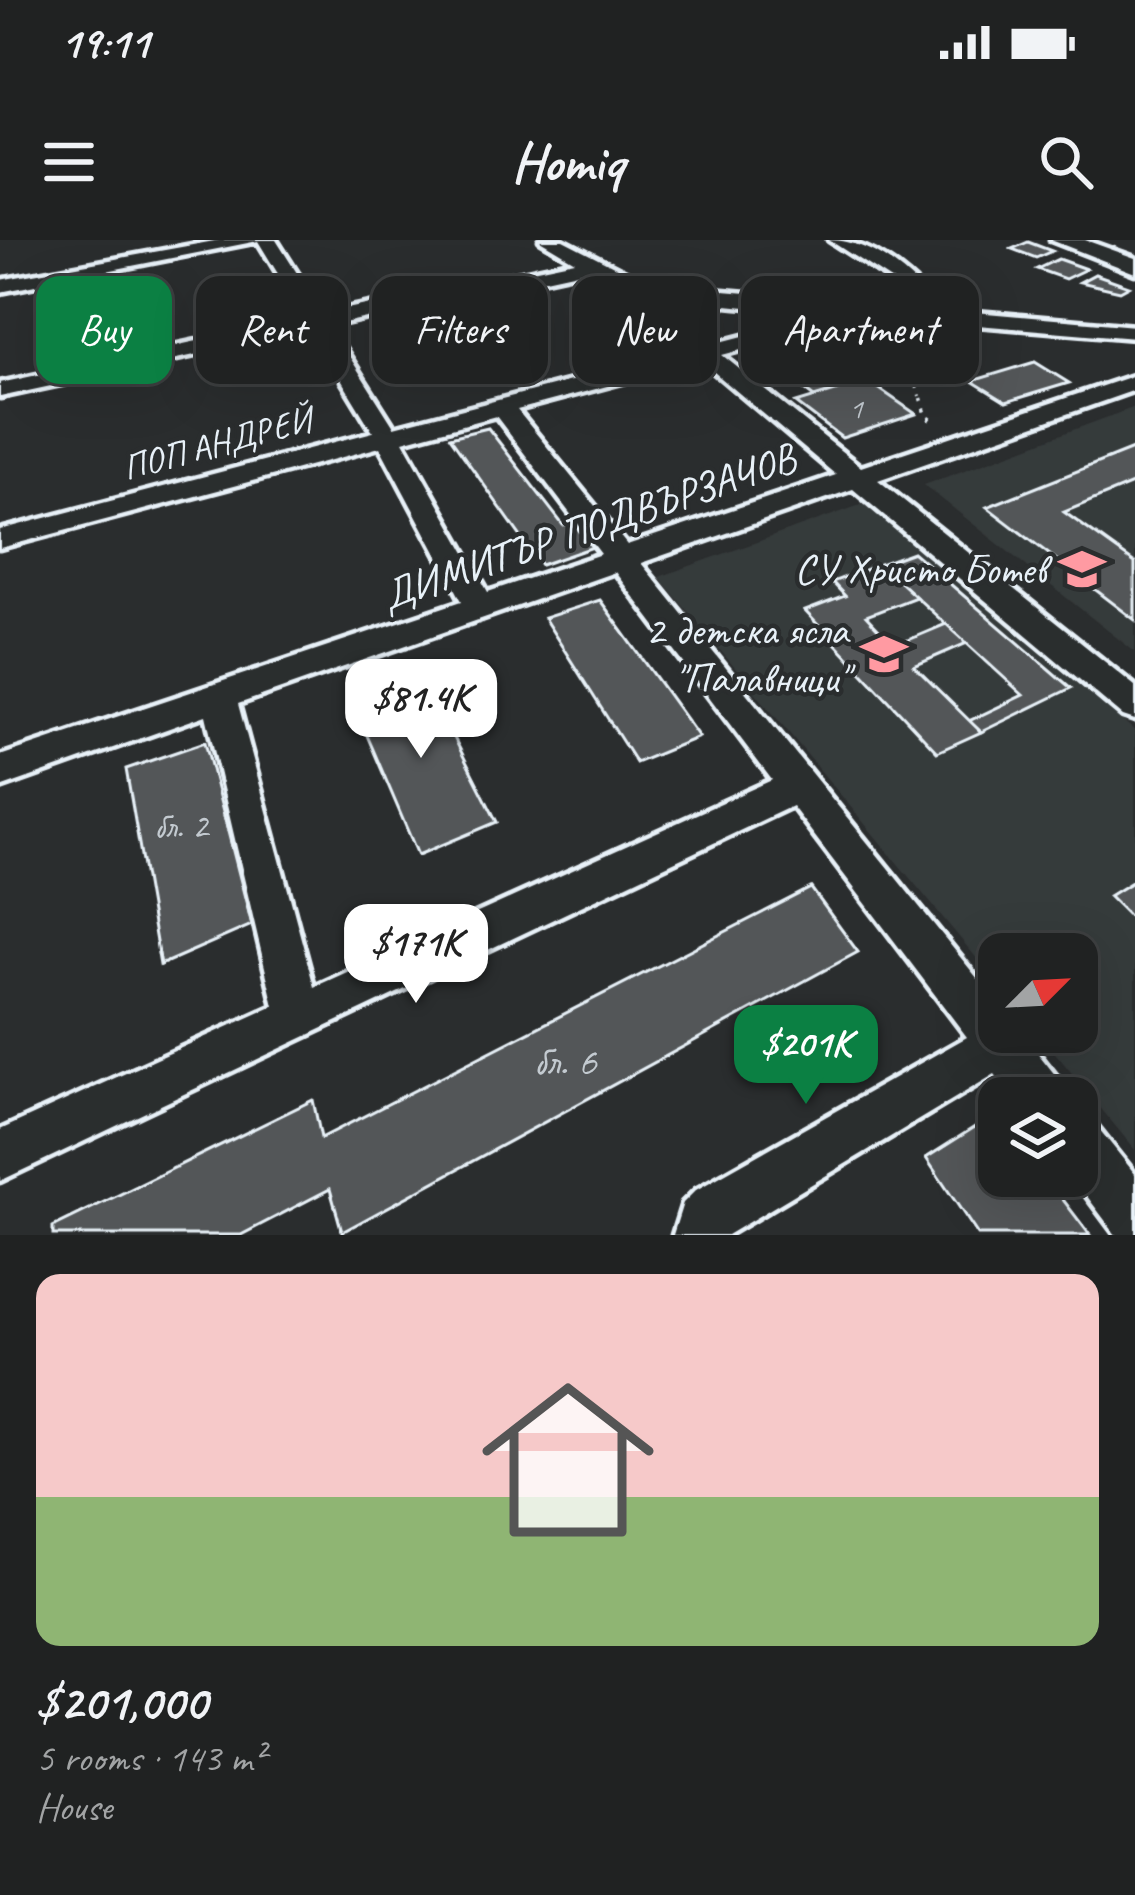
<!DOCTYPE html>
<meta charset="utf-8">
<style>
:root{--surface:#202222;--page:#282a2a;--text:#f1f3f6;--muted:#a2a4a5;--line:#3d3f40;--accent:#0b8043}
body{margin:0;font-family:Caveat,sans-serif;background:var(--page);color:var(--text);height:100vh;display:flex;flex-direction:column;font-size:45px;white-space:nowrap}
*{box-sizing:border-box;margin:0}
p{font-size:39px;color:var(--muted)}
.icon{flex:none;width:66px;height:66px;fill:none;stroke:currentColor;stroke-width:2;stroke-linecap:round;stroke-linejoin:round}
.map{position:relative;height:995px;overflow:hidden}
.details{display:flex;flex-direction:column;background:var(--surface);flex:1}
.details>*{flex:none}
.hud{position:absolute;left:36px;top:36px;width:1065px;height:108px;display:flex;gap:24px}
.needle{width:78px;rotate:66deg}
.controls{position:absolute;left:978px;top:693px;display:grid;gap:24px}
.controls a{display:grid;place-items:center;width:120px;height:120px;border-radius:24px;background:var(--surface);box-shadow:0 12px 48px #0002,0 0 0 3px var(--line);font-size:60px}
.price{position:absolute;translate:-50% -102px;padding:0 27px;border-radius:24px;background:#fff;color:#222;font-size:39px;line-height:78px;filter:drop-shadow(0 3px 6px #0008)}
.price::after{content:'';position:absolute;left:50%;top:72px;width:36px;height:27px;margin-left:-18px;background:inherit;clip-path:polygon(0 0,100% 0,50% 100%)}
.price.selected{background:var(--accent);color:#fff}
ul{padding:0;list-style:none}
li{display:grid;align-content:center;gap:24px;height:636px;padding:0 36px}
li+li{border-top:3px solid var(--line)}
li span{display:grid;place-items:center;height:372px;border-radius:24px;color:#555}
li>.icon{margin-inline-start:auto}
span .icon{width:216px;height:216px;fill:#fffc;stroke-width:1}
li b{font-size:51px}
.tag{padding:0 42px;border-radius:24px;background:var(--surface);box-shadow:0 12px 48px #0002,0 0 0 3px var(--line);font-size:42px;line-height:108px}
.tag.selected{background:var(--accent);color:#fff}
.status{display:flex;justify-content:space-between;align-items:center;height:84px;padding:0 60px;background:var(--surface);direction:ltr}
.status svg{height:33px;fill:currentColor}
header{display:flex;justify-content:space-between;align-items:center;height:156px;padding:0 36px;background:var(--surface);font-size:54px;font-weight:600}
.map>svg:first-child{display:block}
.built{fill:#363a3b}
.building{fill:#535759;stroke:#e8f1f8;stroke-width:3}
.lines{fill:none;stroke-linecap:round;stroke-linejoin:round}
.minor-casing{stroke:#e8f1f8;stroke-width:9}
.major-casing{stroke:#e8f1f8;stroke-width:9}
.path-far1{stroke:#e8f1f8;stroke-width:3;stroke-dasharray:1.5 6;stroke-linecap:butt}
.path{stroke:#e8f1f8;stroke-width:4.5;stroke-dasharray:3 8;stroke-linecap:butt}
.minor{fill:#2a2d2e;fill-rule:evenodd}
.major{fill:#2a2d2e;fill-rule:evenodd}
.labels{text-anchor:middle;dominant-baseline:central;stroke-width:9;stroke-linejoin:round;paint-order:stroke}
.far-number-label{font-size:30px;fill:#c3cad0}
.far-street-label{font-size:36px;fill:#e8f1f8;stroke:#2a2d2e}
.number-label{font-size:36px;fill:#c3cad0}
.street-label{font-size:42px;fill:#e8f1f8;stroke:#2a2d2e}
.poi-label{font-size:42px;fill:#e8f1f8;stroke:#2a2d2e;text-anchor:end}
.near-number-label{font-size:42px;fill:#c3cad0}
</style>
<div class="status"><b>19:11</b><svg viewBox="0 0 49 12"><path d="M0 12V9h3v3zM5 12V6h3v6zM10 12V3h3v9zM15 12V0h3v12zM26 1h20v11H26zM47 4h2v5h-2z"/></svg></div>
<header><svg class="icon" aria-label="menu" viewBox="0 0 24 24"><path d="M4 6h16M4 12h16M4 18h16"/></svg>Homiq<svg class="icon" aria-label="search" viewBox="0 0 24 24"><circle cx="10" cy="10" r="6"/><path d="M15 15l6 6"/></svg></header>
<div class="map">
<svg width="1135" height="995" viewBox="0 0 1135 995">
<rect width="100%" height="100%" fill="#2a2d2e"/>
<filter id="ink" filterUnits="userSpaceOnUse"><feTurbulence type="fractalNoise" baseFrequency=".00833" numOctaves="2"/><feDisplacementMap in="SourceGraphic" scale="24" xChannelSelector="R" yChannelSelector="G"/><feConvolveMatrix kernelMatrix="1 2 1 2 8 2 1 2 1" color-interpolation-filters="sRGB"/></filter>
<g filter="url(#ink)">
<!-- built -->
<g class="built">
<path d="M 1135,167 L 1135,412 L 924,245 Z"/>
<path d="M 866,263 L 1135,491 L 1135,910 L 1038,792 L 1077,792 L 1077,714 L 999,714 L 999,745 L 659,337 Z"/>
</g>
<!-- building -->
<g class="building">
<path d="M 1028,2 L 1052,11 L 1036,18 L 1012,9 Z"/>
<path d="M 1058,19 L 1086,29 L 1065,39 L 1037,29 Z"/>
<path d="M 1095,34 L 1129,46 L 1120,51 L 1080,42 Z"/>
<path d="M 815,118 L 854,145 L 814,157 L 776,128 Z"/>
<path d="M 1035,122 L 1069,143 L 1006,162 L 972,141 Z"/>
<path d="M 868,141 L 916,174 L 842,198 L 796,163 Z"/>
<path d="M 488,188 L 563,285 L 574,282 L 593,307 L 541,325 L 450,197 Z"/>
<path d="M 1135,208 L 1135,243 L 1064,272 L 1135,323 L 1135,380 L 987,267 Z"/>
<path d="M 913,312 L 1071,448 L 981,492 L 969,481 L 1023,455 L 880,324 Z"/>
<path d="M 880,324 L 916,357 L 866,376 L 894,406 L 946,384 L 967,403 L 914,426 L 981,492 L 937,512 L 805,371 L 845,356 L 832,342 Z"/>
<path d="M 600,360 L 621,389 L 699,497 L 636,523 L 544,378 Z"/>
<path d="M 418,427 L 497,582 L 418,615 L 349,453 Z"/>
<path d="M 205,502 L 252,685 L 160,725 L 126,529 Z"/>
<path d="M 1135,640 L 1135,682 L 1109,656 Z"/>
<path d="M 811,648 L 858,712 L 342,992 L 330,949 L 241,995 L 53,995 L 53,987 L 313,860 L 321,898 Z"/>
<path d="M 997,873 L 999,936 L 1045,936 L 1090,995 L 978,995 L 926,918 Z"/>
</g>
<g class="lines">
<defs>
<g id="minor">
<path d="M 220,0 L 276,0 L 323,74 L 575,21 L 540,0 L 563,0 L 639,39 L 675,47 L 917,67 L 900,46 L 829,0 C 873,0 913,37 941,69 L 1135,86 L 1135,98 L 869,76 L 722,115 L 861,227 L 1135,135 L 1135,150 L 878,240 L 1135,446 L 1135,480 L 1123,476 L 853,249 L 641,323 L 999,765 L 999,792 L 1021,792 L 1060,841 L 1067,858 L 1013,858 L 995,834 L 727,995 L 673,995 L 683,963 L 696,950 L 967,797 L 792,566 L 0,941 L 0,890 L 274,766 L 206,475 L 0,548 L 0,516 L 462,361 L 380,207 L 0,308 L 0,290 L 373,192 L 311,90 L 0,157 L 0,143 L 305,78 L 258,1 L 0,52 L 0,40 ZM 591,29 C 664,68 750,66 832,73 L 394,187 L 330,86 ZM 701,121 L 836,235 L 627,305 L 517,170 ZM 496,176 L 601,314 L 488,352 L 403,201 ZM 615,332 L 772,540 L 314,747 L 238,464 Z"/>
<path d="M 1077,877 L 1095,884 L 1135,934 L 1135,995 L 1116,995 L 1072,936 L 1077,936 Z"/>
</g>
<path id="major" d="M 1051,0 L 1085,0 L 1135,18 L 1135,33 Z"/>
</defs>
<!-- minor casing -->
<use href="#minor" class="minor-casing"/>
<!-- major casing -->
<use href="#major" class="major-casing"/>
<!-- path-far1 -->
<path class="path-far1" d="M 902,97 L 921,161"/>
<!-- path -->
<path class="path" d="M 921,158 L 926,176 L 936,183"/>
<!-- minor -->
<use href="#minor" class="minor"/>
<!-- major -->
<use href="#major" class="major"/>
</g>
</g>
<!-- icons -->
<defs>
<symbol id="school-bare" viewBox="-9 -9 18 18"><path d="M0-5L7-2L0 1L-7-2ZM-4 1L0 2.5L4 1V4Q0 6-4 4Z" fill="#ff9aa2" stroke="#2a2d2e" stroke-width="2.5" paint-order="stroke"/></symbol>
</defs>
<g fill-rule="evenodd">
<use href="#school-bare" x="1049" y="296" width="66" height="66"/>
<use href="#school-bare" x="851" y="381" width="66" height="66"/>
</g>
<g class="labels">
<!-- far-number labels -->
<g class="far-number-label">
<text x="856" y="168">1</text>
</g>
<!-- far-street labels -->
<g class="far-street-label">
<text transform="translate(217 203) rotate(-15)">ПОП АНДРЕЙ</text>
</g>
<!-- number labels -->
<g class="number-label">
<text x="181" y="586">бл. 2</text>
</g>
<!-- street labels -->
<g class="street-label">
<text transform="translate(588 287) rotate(-19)">ДИМИТЪР ПОДВЪРЗАЧОВ</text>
</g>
<!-- poi labels -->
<g class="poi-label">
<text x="1046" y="329">СУ Христо Ботев</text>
<text x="848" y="390">2 детска ясла<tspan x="848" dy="48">"Палавници"</tspan></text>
</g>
<!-- near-number labels -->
<g class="near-number-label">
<text x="565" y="821">бл. 6</text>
</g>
</g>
</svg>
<div class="controls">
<a><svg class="needle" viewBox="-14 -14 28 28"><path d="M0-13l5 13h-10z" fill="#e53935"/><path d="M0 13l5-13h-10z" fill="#a2a4a5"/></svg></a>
<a><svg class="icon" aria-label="layers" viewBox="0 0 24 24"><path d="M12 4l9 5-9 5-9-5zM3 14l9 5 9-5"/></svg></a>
</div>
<b class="price" style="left:421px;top:521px">$81.4K</b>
<b class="price" style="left:416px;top:766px">$171K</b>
<b class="price selected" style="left:806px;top:867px">$201K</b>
<div class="hud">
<a class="tag selected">Buy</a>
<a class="tag">Rent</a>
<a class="tag">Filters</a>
<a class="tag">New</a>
<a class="tag">Apartment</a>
</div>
</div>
<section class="details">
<ul>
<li><span style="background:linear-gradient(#f6c9c9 60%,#8fb573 0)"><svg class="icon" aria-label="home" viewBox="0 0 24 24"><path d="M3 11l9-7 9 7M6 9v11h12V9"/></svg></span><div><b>$201,000</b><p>5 rooms · 143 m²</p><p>House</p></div></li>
</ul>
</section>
